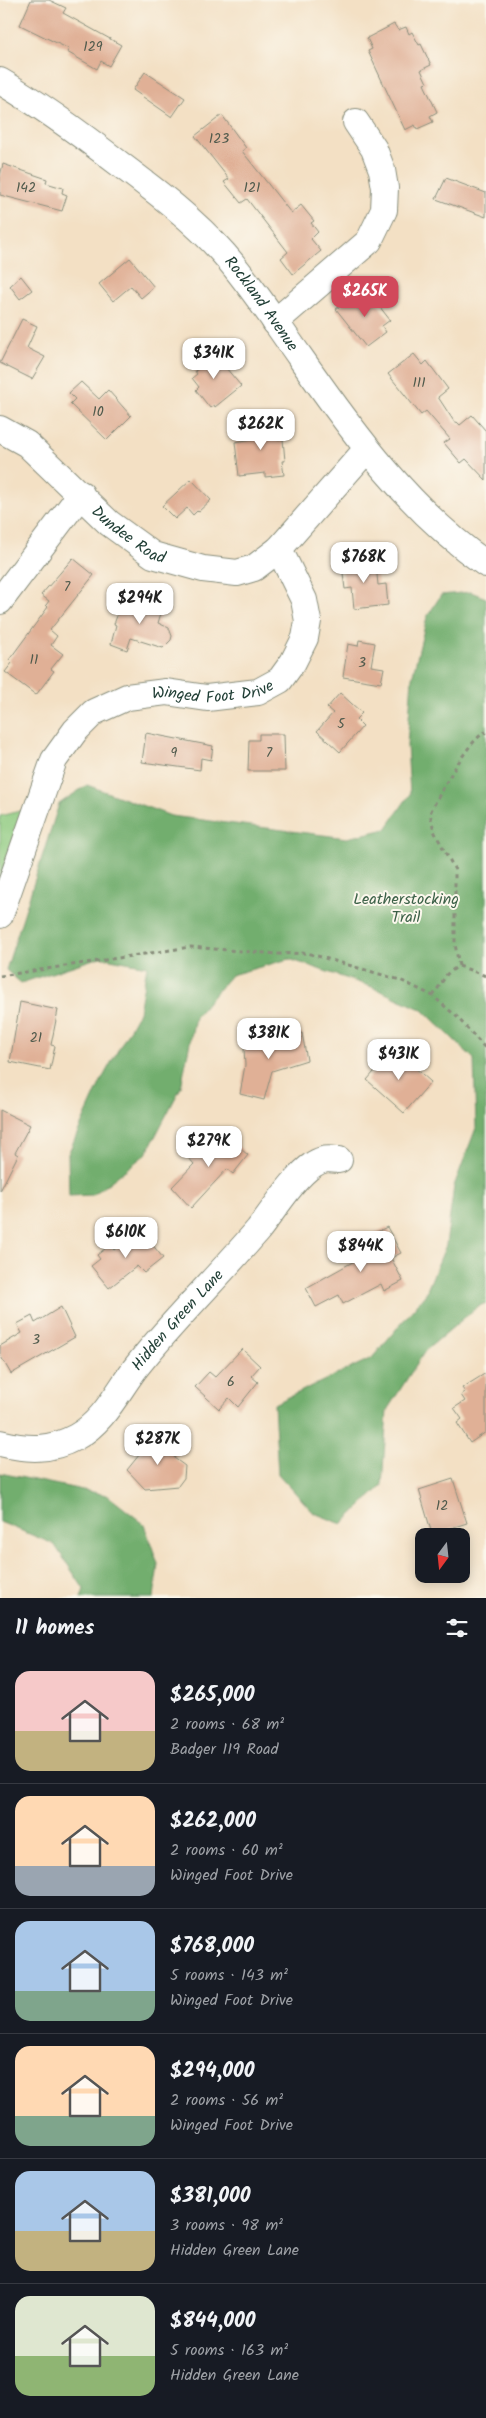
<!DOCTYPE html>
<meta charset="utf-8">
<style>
:root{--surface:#171b24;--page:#242831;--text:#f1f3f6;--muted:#9ea1a6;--line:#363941;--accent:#d1495b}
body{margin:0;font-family:Kalam,sans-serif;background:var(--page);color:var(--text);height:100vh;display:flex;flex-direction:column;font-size:19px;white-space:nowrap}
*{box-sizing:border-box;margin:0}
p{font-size:16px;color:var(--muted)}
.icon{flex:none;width:28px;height:28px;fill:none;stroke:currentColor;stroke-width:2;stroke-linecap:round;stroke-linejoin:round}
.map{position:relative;height:1598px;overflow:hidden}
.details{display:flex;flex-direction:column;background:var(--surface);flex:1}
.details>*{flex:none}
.needle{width:32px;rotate:195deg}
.controls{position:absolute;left:415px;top:1528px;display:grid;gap:10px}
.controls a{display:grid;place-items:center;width:55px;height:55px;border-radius:10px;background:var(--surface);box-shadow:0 2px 12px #0003;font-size:25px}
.price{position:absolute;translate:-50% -42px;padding:0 11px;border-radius:10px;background:#fff;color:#222;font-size:16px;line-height:32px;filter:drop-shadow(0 1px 2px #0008)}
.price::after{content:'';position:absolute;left:50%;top:30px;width:15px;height:11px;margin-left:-8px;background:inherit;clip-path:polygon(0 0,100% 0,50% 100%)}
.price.current{background:var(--accent);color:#fff}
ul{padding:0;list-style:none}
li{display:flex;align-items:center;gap:15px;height:125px;padding:0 15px}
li+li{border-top:1px solid var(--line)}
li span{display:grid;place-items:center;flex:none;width:140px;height:100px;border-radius:15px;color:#555}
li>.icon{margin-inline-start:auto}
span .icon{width:60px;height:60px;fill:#fffc;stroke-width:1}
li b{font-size:21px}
h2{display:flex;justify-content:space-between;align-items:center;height:60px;padding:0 15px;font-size:21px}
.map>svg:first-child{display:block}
.green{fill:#8eca80;stroke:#56845a}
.forest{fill:#72ae6e;stroke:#487651}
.building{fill:#e0b096}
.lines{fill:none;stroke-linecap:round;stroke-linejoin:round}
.minor-casing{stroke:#898e7c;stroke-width:28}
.path{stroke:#898e7c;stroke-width:3;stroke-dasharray:4 4;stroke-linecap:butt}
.minor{stroke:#fff;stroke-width:26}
.labels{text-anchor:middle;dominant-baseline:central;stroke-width:4;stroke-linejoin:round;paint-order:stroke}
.number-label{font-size:14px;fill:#4f5a4c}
.street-label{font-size:16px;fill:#1f3d34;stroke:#fbf7ec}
.park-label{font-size:16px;fill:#3b6047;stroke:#fbf7ec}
</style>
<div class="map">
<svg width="486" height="1598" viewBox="0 0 486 1598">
<rect width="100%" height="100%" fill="#fbf7ec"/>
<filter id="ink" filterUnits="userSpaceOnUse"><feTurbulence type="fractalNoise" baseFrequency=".02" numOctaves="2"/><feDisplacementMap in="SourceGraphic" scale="10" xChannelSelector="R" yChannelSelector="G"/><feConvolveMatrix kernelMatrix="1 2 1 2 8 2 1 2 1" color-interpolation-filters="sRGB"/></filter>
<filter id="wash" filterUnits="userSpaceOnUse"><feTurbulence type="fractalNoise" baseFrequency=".0096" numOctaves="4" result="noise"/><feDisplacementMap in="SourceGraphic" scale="20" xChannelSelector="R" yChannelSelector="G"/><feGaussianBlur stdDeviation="1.12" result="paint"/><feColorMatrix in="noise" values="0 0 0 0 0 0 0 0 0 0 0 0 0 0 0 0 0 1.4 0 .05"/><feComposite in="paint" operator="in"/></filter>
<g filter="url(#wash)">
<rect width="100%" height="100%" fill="#f3e0c4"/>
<!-- green -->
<path class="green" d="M 24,810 L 0,881 L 0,816 Z"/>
<!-- forest -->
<g class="forest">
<path d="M 471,592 L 486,598 L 486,1303 L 477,1307 L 425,1351 L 387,1410 L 382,1486 L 342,1524 L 314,1513 L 278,1474 L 274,1404 L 372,1358 L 425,1295 L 446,1245 L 454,1186 L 476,1128 L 474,1059 L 423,1010 L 372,987 L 289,959 L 231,975 L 195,1017 L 181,1087 L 146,1154 L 93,1195 L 69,1196 L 68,1154 L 102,1079 L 139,1012 L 147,966 L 100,957 L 21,983 L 6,970 L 59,804 L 87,785 L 171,816 L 347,838 L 386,829 L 410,794 L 407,745 L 412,678 L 427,617 L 441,595 Z"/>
<path d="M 0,1473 L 107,1495 L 144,1524 L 158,1564 L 154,1598 L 81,1598 L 84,1589 L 54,1544 L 0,1522 Z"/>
</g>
<g id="blocks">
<!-- building -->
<g class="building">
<path d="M 31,0 L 49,0 L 66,8 L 63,13 L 121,45 L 109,66 L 101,61 L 97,69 L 67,52 L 69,49 L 20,25 Z"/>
<path d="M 394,24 L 398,30 L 406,27 L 409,34 L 412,32 L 419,45 L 421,44 L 431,65 L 421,70 L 427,83 L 424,84 L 437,112 L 430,116 L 433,122 L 417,129 L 415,125 L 405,130 L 368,51 L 372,49 L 367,38 Z"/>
<path d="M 145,72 L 185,98 L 172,117 L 133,90 Z"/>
<path d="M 222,115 L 246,148 L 242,151 L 291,213 L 301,205 L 314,221 L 311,223 L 318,232 L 311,239 L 321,251 L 293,274 L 281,258 L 288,252 L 247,199 L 241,203 L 224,182 L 229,179 L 195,136 Z"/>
<path d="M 3,164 L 47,179 L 46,183 L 63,188 L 62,193 L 67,195 L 62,211 L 0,195 L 0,176 Z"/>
<path d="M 446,178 L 486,193 L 486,217 L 436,199 Z"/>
<path d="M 130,258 L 154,287 L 141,298 L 131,286 L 113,301 L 99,284 Z"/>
<path d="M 21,276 L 32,290 L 20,299 L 10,286 Z"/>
<path d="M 369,293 L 390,320 L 382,326 L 386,332 L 366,347 L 336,309 L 353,297 L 357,302 Z"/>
<path d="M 22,319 L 37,326 L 27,348 L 45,357 L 32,379 L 0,363 Z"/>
<path d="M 211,350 L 241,386 L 215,407 L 214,405 L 210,408 L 196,390 L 199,387 L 192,378 L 197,374 L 195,371 L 199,368 L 195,363 Z"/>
<path d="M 414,354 L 423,365 L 427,361 L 448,389 L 438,397 L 455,423 L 457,422 L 460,425 L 472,415 L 486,431 L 486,480 L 466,459 L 461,463 L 444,443 L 450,439 L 426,411 L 421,415 L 388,374 Z"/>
<path d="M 81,382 L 99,399 L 108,390 L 131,416 L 107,440 L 70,404 L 75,399 L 69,393 Z"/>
<path d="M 274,418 L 277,440 L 283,439 L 285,461 L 282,461 L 284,475 L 265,477 L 265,473 L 239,476 L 235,442 L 253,439 L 251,421 Z"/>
<path d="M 191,479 L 211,500 L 198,512 L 197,511 L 193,515 L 187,508 L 175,519 L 162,506 Z"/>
<path d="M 357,556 L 358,567 L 376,565 L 378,585 L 386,584 L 388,605 L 354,609 L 352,588 L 345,589 L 341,558 Z"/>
<path d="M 73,558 L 94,575 L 50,630 L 57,636 L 51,645 L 63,654 L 51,669 L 54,671 L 36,695 L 5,672 L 12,663 L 9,660 L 48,607 L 46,605 L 49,601 L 41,595 Z"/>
<path d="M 124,597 L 162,610 L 158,623 L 169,628 L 172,636 L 171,640 L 163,648 L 131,638 L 127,650 L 111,644 L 116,625 L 114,624 Z"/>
<path d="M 359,640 L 375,643 L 371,666 L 384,668 L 381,683 L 343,677 L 348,644 L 358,646 Z"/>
<path d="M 340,693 L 362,713 L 356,719 L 363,726 L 340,752 L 317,731 L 333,713 L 327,708 Z"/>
<path d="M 146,733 L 213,746 L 211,760 L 201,758 L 200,770 L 142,762 Z"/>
<path d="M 259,734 L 284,734 L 285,771 L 248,771 L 249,740 L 259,740 Z"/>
<path d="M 20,1002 L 58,1010 L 51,1045 L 55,1046 L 50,1070 L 10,1062 Z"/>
<path d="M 276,1028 L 279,1039 L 302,1033 L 307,1060 L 272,1071 L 264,1100 L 240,1094 L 245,1065 L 244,1049 L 256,1045 L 253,1035 Z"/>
<path d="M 394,1049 L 431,1082 L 404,1113 L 367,1080 Z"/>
<path d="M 0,1110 L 30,1125 L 15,1153 L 18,1155 L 0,1191 Z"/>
<path d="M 222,1133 L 248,1155 L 233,1174 L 227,1169 L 191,1208 L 172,1187 L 194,1164 L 187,1156 L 197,1145 L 205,1152 Z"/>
<path d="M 387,1227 L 401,1253 L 391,1258 L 403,1281 L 384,1291 L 381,1284 L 343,1304 L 339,1295 L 316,1307 L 306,1288 L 376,1249 L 369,1236 Z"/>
<path d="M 140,1229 L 163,1258 L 144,1273 L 137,1266 L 109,1288 L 91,1266 L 100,1259 L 97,1255 L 110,1245 L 114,1250 Z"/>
<path d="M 61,1307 L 75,1337 L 11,1374 L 0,1355 L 0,1346 L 22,1333 L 17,1324 L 32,1316 L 35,1323 Z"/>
<path d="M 242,1349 L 260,1366 L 251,1376 L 258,1382 L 238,1407 L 229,1398 L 219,1409 L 195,1387 L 209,1372 L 215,1377 Z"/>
<path d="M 486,1373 L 486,1432 L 470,1443 L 457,1423 L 462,1419 L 454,1408 L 465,1401 L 461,1395 L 465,1392 L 462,1388 Z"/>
<path d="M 159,1435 L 179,1451 L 174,1458 L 185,1466 L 184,1478 L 178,1486 L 145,1489 L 127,1470 L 148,1444 L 150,1446 Z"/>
<path d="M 453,1479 L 467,1523 L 432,1534 L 419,1490 Z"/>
</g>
</g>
</g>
<g filter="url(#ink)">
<use href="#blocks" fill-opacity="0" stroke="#898e7c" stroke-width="1"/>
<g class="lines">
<defs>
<g id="minor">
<path id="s1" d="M 0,81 C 43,106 82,135 121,165 C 157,192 194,220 224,254 C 252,286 275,322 300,357 C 353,433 410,511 486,564"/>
<path d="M 275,322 L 369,241 L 384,210 L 385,188 L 382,170 L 374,149 L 356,122"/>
<path id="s2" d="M 0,429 L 27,444 L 109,523 L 153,555 L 203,569 L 237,573 L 254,568 L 279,549 L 367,449"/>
<path d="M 0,601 L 81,494"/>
<path id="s3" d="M 0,915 L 54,760 L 75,731 L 94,712 L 127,697 L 166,692 L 207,698 L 258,692 L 280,680 L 293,662 L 305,638 L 308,621 L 304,600 L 279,549"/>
<path id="s4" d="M 0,1443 C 28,1450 50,1451 76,1437 C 105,1421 118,1390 137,1366 C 175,1318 219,1276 258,1230 C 274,1210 293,1178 314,1164 C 324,1158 329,1159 339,1160"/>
</g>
</defs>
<!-- minor casing -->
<use href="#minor" class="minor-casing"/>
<!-- path -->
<g class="path">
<path d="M 459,966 L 455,944 L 455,870 L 434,831 L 430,813 C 439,795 468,739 486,732"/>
<path d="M 459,966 L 486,976"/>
<path d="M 0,976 L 190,947 L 278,954 L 307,953 L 400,980 L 433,996 L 456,1016 L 486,1049"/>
<path d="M 433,996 L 447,974 L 458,966"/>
</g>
<!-- minor -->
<use href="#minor" class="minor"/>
</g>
</g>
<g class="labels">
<!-- number labels -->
<g class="number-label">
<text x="93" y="47">129</text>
<text x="219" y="139">123</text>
<text x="26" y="188">142</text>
<text x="252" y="188">121</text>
<text x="419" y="383">111</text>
<text x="98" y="412">10</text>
<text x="67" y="587">7</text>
<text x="34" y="660">11</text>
<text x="362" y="663">3</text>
<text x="341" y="724">5</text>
<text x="174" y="753">9</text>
<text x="269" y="753">7</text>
<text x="36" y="1038">21</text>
<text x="36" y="1340">3</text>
<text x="231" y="1382">6</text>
<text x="442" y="1506">12</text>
</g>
<!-- street labels -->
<g class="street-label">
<text stroke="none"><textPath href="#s1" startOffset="346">Rockland Avenue</textPath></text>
<text stroke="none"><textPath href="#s2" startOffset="168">Dundee Road</textPath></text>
<text stroke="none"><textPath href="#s3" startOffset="350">Winged Foot Drive</textPath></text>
<text stroke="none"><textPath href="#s4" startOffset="234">Hidden Green Lane</textPath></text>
</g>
<!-- park labels -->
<g class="park-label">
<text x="406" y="899">Leatherstocking<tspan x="406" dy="18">Trail</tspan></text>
</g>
</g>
</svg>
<div class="controls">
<a><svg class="needle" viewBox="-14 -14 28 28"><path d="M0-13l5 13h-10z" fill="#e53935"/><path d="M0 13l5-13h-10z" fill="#9ea1a6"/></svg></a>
</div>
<b class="price current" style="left:365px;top:318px">$265K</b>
<b class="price" style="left:214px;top:380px">$341K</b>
<b class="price" style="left:261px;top:451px">$262K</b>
<b class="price" style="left:364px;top:584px">$768K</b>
<b class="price" style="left:140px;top:625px">$294K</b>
<b class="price" style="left:269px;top:1060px">$381K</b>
<b class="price" style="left:399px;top:1081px">$431K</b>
<b class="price" style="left:209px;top:1168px">$279K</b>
<b class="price" style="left:126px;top:1259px">$610K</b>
<b class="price" style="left:361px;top:1273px">$844K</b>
<b class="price" style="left:158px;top:1466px">$287K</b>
</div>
<section class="details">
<h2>11 homes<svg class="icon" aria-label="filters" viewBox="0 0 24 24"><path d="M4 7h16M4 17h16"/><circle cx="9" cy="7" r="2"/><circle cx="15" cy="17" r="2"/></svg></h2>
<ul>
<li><span style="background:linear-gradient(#f6c9c9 60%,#c2b280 0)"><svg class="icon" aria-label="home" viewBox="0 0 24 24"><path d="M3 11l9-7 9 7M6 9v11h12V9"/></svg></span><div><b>$265,000</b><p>2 rooms · 68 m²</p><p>Badger 119 Road</p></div></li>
<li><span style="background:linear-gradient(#ffd9b3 70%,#9aa5b1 0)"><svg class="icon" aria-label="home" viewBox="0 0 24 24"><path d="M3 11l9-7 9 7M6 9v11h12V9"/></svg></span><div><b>$262,000</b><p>2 rooms · 60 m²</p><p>Winged Foot Drive</p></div></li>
<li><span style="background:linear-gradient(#a9c7e8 70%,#7fa58c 0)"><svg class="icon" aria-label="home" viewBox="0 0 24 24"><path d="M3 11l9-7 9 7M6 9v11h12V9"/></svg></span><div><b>$768,000</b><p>5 rooms · 143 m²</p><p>Winged Foot Drive</p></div></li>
<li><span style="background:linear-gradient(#ffd9b3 70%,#7fa58c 0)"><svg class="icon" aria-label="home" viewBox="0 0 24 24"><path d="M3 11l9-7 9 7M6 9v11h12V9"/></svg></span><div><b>$294,000</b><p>2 rooms · 56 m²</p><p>Winged Foot Drive</p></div></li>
<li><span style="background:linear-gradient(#a9c7e8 60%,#c2b280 0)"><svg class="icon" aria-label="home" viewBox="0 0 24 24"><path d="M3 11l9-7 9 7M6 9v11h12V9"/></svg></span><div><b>$381,000</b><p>3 rooms · 98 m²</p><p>Hidden Green Lane</p></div></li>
<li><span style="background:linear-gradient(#dfe7d0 60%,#8fb573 0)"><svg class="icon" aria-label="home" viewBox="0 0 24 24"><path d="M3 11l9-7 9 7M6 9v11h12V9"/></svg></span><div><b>$844,000</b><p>5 rooms · 163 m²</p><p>Hidden Green Lane</p></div></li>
</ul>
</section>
